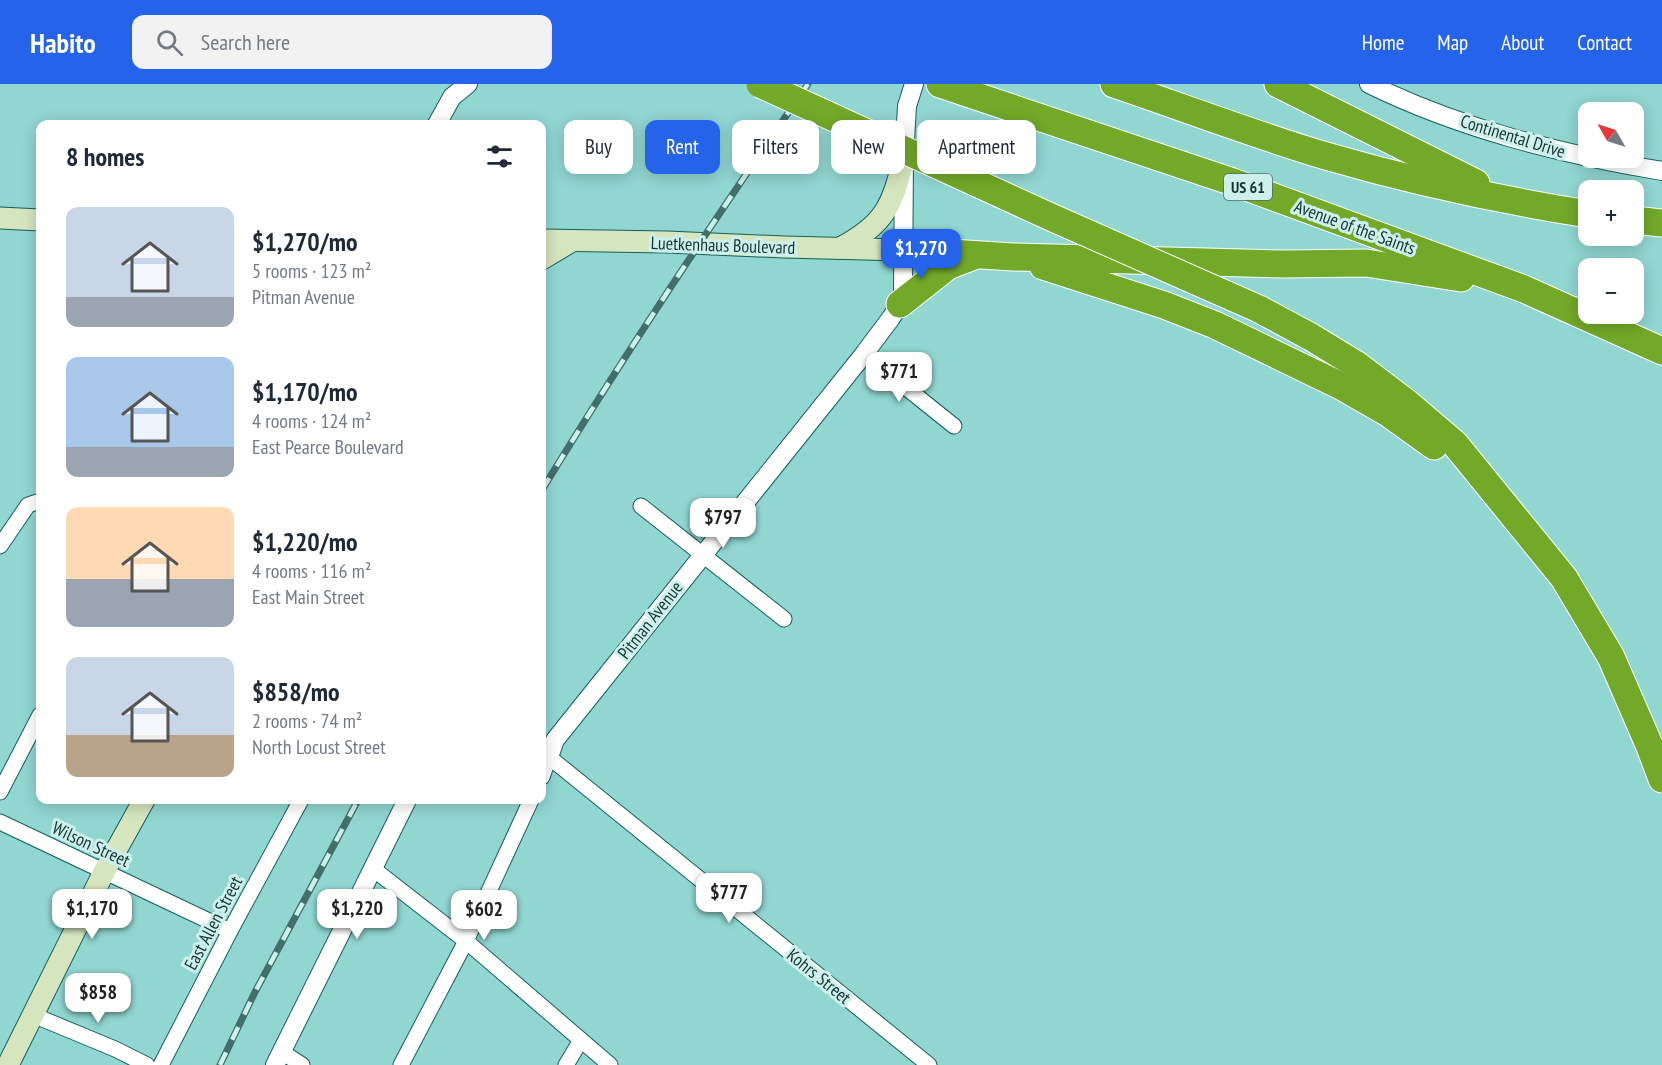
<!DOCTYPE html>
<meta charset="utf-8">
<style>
:root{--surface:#fff;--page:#f2f2f3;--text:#1f2937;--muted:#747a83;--accent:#2563eb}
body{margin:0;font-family:"PT Sans Narrow",sans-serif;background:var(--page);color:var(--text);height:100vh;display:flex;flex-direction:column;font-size:22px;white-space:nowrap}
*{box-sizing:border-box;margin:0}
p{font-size:20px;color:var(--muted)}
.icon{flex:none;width:33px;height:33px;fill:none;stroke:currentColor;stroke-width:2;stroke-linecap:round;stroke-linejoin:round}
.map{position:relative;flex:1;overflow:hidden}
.panel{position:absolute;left:36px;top:36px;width:510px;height:684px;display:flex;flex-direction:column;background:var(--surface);border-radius:12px;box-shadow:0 3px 15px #0003}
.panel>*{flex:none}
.banner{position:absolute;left:564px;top:36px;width:570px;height:54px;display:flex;gap:12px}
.needle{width:39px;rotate:309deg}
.controls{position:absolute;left:1578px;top:18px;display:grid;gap:12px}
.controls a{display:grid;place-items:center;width:66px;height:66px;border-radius:12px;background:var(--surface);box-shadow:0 3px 15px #0003;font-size:30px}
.price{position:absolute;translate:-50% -51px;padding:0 14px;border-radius:12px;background:#fff;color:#222;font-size:20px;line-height:39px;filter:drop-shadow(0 2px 3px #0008)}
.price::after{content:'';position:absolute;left:50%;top:36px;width:18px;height:14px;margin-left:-9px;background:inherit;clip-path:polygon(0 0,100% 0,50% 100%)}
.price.current{background:var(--accent);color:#fff}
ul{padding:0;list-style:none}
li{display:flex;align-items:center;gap:18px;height:150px;padding:0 30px}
li span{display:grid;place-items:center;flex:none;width:168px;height:120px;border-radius:12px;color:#555}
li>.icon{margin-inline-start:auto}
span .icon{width:72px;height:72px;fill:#fffc;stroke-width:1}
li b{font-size:26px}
h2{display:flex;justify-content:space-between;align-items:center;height:72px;padding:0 30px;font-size:26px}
.pill{padding:0 21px;border-radius:12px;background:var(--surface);box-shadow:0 3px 15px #0003;font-size:21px;line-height:54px}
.pill.current{background:var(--accent);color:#fff}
header{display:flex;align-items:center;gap:36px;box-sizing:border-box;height:84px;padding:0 30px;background:var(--accent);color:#fff}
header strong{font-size:28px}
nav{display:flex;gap:33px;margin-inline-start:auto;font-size:21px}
.search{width:420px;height:54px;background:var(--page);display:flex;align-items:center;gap:15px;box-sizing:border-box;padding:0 21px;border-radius:12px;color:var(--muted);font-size:22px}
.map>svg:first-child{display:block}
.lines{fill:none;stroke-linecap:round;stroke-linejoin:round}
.minor-casing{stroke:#135f5c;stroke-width:17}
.tertiary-casing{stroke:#135f5c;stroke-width:20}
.secondary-casing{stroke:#135f5c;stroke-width:23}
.motorway-casing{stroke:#fff;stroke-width:29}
.minor{stroke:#fff;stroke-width:15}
.tertiary{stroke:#fff;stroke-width:18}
.secondary{stroke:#d5e5be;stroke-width:21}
.motorway{stroke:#72a928;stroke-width:27}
.rail-casing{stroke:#436e6b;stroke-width:7}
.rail{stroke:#cef0ed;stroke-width:4.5;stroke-dasharray:14;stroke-linecap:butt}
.motorway-bridge-casing{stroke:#fff;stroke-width:29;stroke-linecap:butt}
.motorway-bridge{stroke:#72a928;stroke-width:27}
.labels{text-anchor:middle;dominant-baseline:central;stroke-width:6;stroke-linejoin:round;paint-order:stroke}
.shield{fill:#cef0ed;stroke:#4e6c6a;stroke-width:1.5}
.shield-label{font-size:16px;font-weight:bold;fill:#173432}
.street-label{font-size:18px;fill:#173432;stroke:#cef0ed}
</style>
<header>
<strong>Habito</strong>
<div class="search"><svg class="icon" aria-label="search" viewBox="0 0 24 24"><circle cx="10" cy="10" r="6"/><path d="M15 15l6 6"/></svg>Search here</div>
<nav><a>Home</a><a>Map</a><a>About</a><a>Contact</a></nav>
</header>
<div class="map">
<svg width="1662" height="981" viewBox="0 0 1662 981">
<rect width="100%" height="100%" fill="#91d6d1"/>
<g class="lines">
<defs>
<g id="minor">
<path d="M 864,270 L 954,342"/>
<path d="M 641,422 L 784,535"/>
<path d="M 0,462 L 28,421 L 40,417"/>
<path d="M 542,693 L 549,673 L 929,981"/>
<path d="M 0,708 L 40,631"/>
<path d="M 0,738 L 230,847"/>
<path d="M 372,784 L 466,857 L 610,981"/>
<path d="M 33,931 L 115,965 L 147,981"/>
<path d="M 282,968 L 302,981"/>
<path d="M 161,981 L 230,847 L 301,716"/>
<path d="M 401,981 L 466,857 L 531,716"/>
<path d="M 566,981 L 581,956"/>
</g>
<g id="tertiary">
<path d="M 1369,0 C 1461,45 1561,70 1662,87"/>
<path d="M 437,40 L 452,13 L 468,0"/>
<path d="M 542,667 L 549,673 L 555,656 L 864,270 L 891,234 L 900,220 L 903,209 L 904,74 L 907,22 L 914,0"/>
<path d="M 275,981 L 407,716"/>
</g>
<g id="secondary">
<path d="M 0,134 L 40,136"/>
<path d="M 542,156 L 667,158 L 784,163 L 904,166"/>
<path d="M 840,164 C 886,140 892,121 904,74"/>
<path d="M 542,175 L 572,157"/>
<path d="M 8,981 L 104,788 L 144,716"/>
</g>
<g id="motorway">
<path d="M 940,0 L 1233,98 L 1524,205 L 1662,267"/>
<path d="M 1114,0 C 1185,24 1255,51 1326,72 C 1412,97 1500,116 1588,130"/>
<path d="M 1278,0 L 1476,99"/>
<path d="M 1634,136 L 1662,139"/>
<path d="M 904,166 L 1013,173 L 1284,180 L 1366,179 L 1461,194"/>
<path d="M 1043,182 L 1164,221 L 1215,241 L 1341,302 L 1388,329 L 1434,362"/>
<path d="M 900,220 L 948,182 L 974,172"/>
<path d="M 1259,225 L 1311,253 L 1357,281 L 1407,319 L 1455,360 L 1564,494 L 1611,573 L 1650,663 L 1662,695"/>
</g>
</defs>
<!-- minor casing -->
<use href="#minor" class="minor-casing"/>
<!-- tertiary casing -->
<use href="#tertiary" class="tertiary-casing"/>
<!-- secondary casing -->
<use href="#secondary" class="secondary-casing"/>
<!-- motorway casing -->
<use href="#motorway" class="motorway-casing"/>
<!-- minor -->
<use href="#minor" class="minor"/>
<!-- tertiary -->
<use href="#tertiary" class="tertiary"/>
<!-- secondary -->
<use href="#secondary" class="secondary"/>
<!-- motorway -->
<use href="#motorway" class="motorway"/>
<defs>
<g id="rail">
<path d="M 542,406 C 626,268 716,133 808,0"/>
<path d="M 220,981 L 255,908 L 358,716"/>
</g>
</defs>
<!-- rail casing -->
<use href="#rail" class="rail-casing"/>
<!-- rail -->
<use href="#rail" class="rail"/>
<defs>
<path id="motorway-bridge" d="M 760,0 L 1053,134 L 1259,225"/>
</defs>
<!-- motorway-bridge casing -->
<use href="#motorway-bridge" class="motorway-bridge-casing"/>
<!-- motorway-bridge -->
<use href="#motorway-bridge" class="motorway-bridge"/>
</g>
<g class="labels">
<!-- shield labels -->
<rect class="shield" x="1224" y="90" width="48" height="26" rx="4.5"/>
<g class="shield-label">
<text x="1248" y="103">US 61</text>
</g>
<!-- street labels -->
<g class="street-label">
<text transform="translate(1513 52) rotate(17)">Continental Drive</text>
<text transform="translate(1355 143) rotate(20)">Avenue of the Saints</text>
<text transform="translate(723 161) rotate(2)">Luetkenhaus Boulevard</text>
<text transform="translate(650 536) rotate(-52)">Pitman Avenue</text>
<text transform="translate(91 760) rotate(25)">Wilson Street</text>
<text transform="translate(213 839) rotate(-62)">East Allen Street</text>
<text transform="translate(819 892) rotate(39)">Kohrs Street</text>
</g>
</g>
</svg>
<div class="controls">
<a><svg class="needle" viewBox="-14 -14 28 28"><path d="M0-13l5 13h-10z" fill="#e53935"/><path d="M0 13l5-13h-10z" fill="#747a83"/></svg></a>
<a>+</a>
<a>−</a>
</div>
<b class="price current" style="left:921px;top:196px">$1,270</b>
<b class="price" style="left:899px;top:319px">$771</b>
<b class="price" style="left:723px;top:465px">$797</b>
<b class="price" style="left:729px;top:840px">$777</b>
<b class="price" style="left:92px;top:856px">$1,170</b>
<b class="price" style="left:357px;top:856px">$1,220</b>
<b class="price" style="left:484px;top:857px">$602</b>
<b class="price" style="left:98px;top:940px">$858</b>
<div class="banner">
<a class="pill">Buy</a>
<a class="pill current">Rent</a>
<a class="pill">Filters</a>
<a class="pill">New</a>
<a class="pill">Apartment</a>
</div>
<section class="panel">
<h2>8 homes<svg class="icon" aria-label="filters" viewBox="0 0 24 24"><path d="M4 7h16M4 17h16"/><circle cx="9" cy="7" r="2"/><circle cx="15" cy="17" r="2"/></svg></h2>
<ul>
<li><span style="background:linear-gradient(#c9d6e8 75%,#9aa5b1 0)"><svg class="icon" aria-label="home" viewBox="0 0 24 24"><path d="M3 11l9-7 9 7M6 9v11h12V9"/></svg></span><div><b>$1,270/mo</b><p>5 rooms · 123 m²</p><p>Pitman Avenue</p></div></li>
<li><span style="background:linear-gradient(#a9c7e8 75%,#9aa5b1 0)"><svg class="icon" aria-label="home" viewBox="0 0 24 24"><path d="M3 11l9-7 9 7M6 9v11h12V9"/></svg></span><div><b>$1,170/mo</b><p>4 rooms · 124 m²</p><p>East Pearce Boulevard</p></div></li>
<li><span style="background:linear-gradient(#ffd9b3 60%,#9aa5b1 0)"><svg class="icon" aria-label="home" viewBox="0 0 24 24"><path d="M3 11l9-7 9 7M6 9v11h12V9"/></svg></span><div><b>$1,220/mo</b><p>4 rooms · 116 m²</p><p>East Main Street</p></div></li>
<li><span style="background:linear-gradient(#c9d6e8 65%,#b9a48a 0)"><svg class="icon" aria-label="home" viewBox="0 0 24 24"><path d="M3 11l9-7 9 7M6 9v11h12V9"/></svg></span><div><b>$858/mo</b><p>2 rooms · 74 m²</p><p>North Locust Street</p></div></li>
</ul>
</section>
</div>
